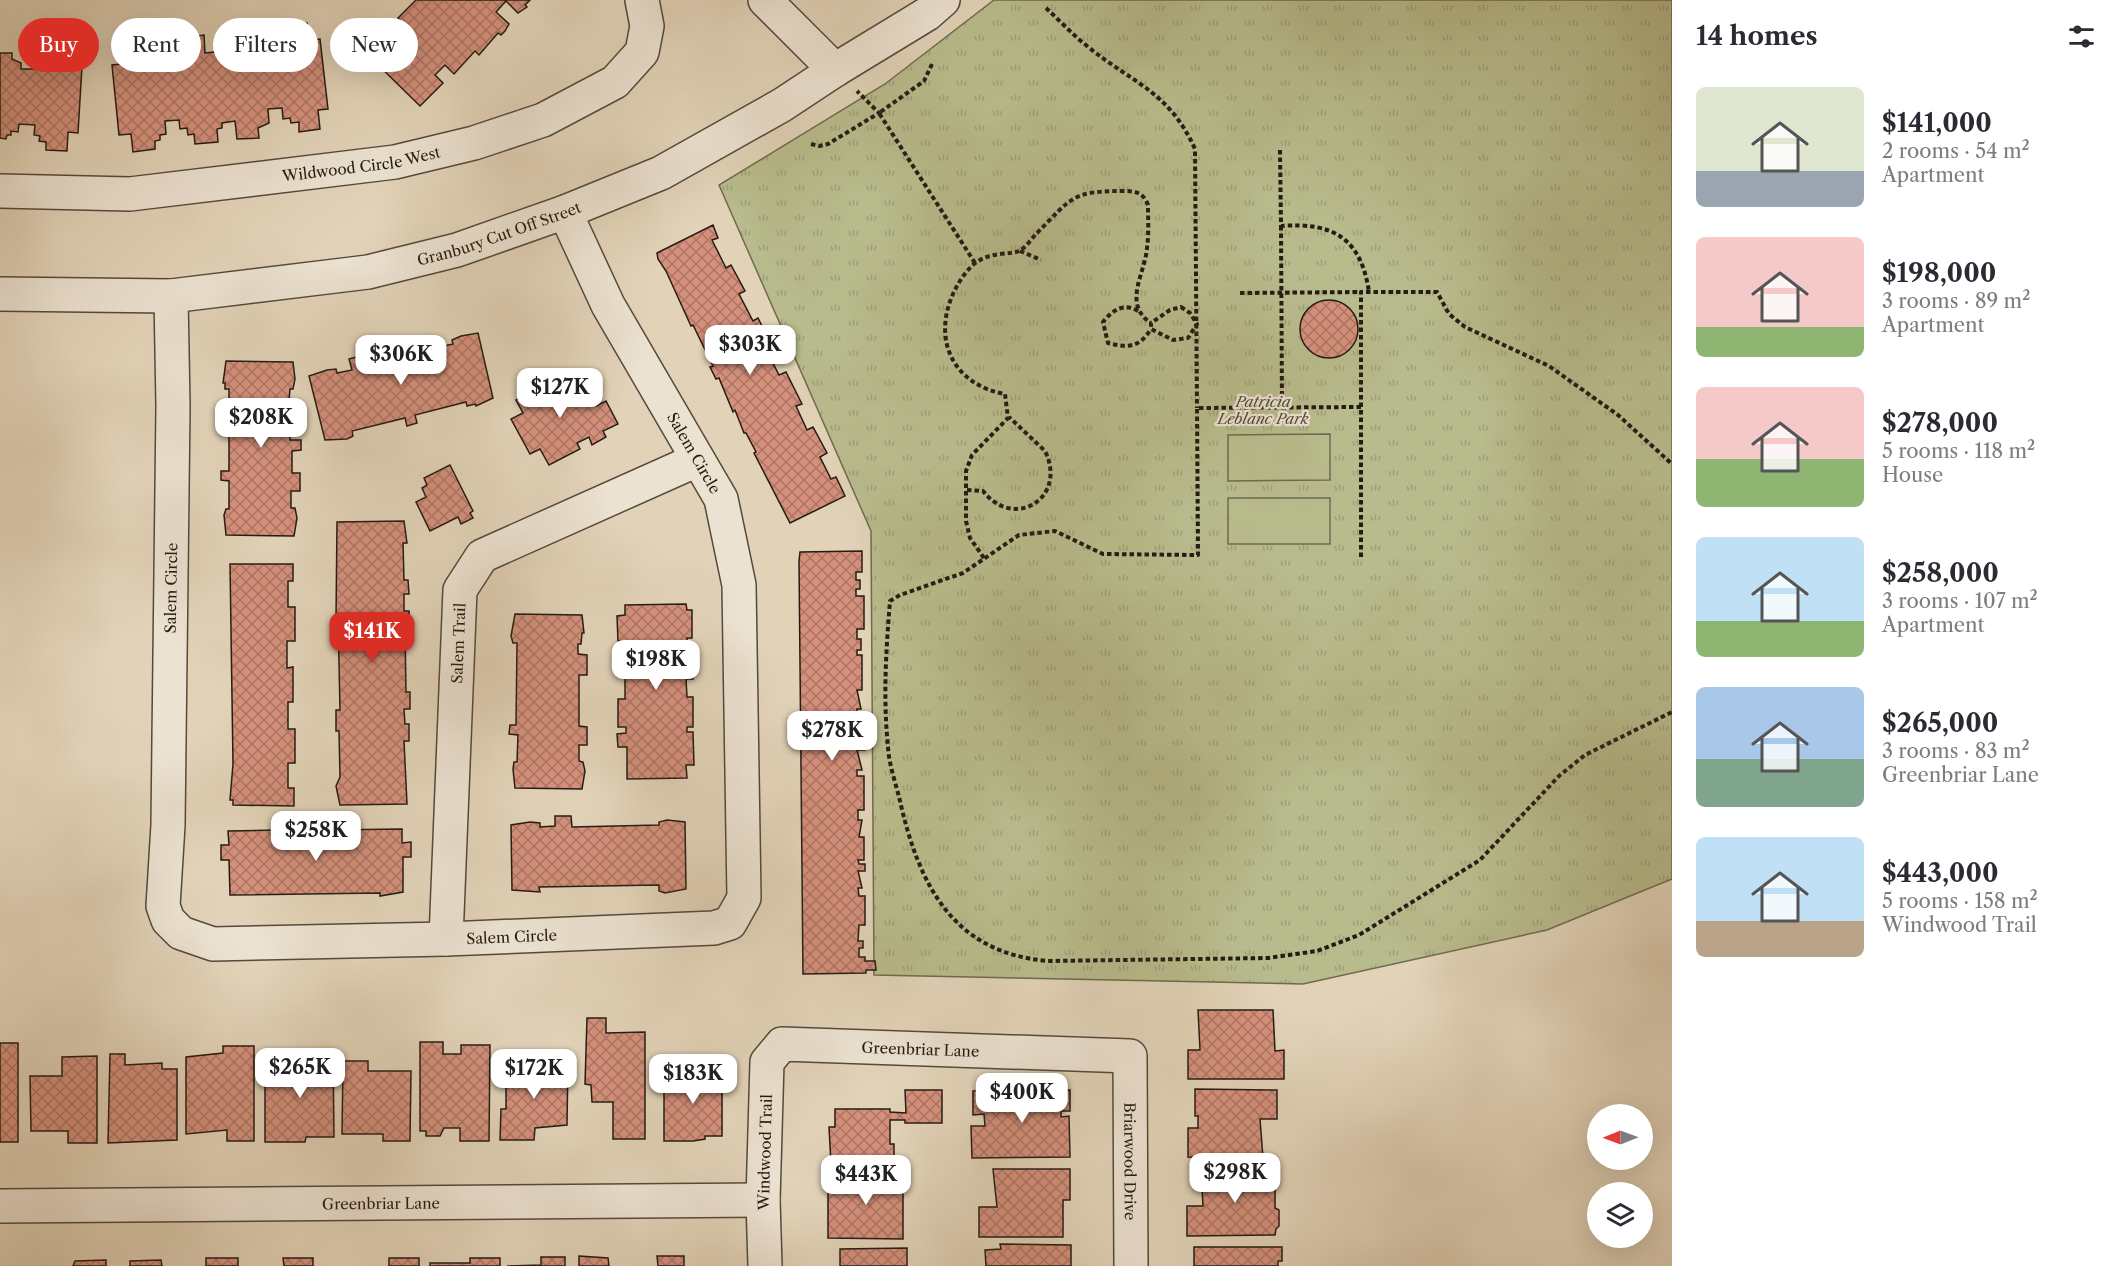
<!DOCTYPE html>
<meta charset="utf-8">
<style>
:root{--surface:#fff;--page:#f7f7f7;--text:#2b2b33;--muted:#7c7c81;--accent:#d93025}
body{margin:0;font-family:"Libre Caslon Text",serif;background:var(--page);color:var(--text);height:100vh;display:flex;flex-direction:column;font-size:22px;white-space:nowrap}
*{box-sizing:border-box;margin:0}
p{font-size:20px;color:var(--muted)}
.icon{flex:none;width:33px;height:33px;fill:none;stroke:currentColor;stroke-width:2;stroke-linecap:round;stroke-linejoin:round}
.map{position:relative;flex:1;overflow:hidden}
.side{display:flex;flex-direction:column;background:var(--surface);width:450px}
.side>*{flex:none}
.banner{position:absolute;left:18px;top:18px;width:570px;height:54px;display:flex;gap:12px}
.needle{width:39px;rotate:269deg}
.buttons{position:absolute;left:1587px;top:1104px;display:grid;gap:12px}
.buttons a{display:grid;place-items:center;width:66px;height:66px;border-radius:50%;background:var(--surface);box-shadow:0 6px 24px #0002;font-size:30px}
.price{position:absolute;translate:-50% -51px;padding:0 14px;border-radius:12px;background:#fff;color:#222;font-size:20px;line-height:39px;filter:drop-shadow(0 2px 3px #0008)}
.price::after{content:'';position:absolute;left:50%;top:36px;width:18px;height:14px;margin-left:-9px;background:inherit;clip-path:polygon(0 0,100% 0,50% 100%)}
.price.current{background:var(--accent);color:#fff}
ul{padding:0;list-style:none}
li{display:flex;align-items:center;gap:18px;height:150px;padding:0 24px}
li span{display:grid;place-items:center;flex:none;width:168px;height:120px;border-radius:9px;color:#555}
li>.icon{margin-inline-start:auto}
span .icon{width:72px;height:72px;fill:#fffc;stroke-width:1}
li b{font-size:26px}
h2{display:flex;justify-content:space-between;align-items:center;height:72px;padding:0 24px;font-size:26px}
.pill{padding:0 21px;border-radius:27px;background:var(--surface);box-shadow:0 6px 24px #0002;font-size:21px;line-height:54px}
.pill.current{background:var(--accent);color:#fff}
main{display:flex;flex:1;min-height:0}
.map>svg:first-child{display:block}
.park{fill:url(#park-tufts);stroke:#6e6b50;stroke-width:1.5}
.pitch{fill:#b8bb8c;stroke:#6e6b50;stroke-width:1.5}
.building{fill:url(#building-cross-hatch);stroke:#251b13;stroke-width:1.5}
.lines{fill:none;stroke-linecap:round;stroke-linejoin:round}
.minor-casing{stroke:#54493c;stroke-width:36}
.path{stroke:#251b13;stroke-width:4;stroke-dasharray:4.5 3;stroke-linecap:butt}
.minor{stroke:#ece2d1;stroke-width:33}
.labels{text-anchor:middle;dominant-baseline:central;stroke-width:4.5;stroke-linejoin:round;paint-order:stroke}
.street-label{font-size:15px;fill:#251b13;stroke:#ece2d1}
.park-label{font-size:15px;font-style:italic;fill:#514b37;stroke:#ece2d1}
</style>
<main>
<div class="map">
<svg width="1672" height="1266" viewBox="0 0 1672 1266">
<defs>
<pattern id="park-tufts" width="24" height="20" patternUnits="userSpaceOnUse" patternTransform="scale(1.5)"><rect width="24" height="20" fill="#b8bb8c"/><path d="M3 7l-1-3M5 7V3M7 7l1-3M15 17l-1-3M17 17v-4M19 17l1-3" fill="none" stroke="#9ea078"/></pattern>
<pattern id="building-cross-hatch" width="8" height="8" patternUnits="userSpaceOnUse" patternTransform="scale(1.5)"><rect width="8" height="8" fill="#d5907c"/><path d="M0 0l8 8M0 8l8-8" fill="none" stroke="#ad7564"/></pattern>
</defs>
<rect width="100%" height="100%" fill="#e2d3b8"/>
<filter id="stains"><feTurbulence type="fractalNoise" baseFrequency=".00333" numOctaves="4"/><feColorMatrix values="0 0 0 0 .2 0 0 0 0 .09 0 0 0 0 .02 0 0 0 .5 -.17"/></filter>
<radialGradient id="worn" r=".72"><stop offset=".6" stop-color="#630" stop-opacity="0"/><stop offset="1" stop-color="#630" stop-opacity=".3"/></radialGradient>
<!-- park -->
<path class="park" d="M 994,0 L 1672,0 L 1672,879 L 1547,930 L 1303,984 L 874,975 L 871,531 L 719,185 L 885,84 Z"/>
<!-- pitch -->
<g class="pitch">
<path d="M 1330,434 L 1330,480 L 1228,481 L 1228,435 Z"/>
<rect x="1228" y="498" width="102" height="46"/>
</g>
<!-- building -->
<g class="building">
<path d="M 416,0 L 530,0 L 525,5 L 527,7 L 518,13 L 506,1 L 496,12 L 509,24 L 505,31 L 501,35 L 498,33 L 479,55 L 475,51 L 454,74 L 445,65 L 435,75 L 443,83 L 420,106 L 365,52 L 387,29 L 395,37 L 406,26 L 398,18 Z"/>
<path d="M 307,23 L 310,40 L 320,39 L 328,109 L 318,110 L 320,129 L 299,132 L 299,122 L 291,123 L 290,118 L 283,119 L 282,108 L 268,109 L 269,123 L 258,128 L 259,138 L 237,139 L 235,121 L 222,123 L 222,128 L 217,129 L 218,142 L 195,144 L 194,134 L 188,135 L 187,128 L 180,129 L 179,120 L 165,121 L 166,134 L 160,135 L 160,140 L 155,141 L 155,149 L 133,152 L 131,134 L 119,135 L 112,65 L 122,64 L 120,46 L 142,43 L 143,54 L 156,53 L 158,67 L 173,65 L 172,51 L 183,48 L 182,38 L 204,35 L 205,53 L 225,51 L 223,32 L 245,30 L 246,41 L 259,41 L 261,56 L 277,54 L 275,38 L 287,35 L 286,25 Z"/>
<path d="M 51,44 L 76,45 L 75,66 L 82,66 L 78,133 L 68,132 L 67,151 L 46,150 L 46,142 L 39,141 L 40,136 L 34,135 L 35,125 L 19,124 L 18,132 L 11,131 L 11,135 L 7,135 L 6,139 L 0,138 L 0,53 L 12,53 L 12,59 L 21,63 L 21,69 L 37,69 L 38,55 L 51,55 Z"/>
<path d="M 713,225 L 718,238 L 712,240 L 726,268 L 731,265 L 745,291 L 739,294 L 753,321 L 758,318 L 774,350 L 768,353 L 779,375 L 786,372 L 802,404 L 796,406 L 807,430 L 813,427 L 827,453 L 820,457 L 831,479 L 836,477 L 845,496 L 790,523 L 754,453 L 756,452 L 746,433 L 744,433 L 735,410 L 733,412 L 719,378 L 716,379 L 710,367 L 713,366 L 693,325 L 691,326 L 666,271 L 658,259 L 657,253 Z"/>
<circle cx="1329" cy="329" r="29"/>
<path d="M 478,333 L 493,398 L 476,406 L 475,404 L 467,406 L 466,402 L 415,415 L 417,423 L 407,426 L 405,418 L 352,431 L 353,436 L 347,439 L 325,440 L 309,376 L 327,370 L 336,369 L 337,373 L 352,370 L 349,359 L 367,354 L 370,364 L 417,353 L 414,342 L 438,337 L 440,347 L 453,344 L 452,340 L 461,336 Z"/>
<path d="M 226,361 L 293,362 L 295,379 L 293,389 L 290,389 L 289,401 L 299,401 L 299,422 L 290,422 L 290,440 L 301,440 L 301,450 L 292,451 L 292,473 L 300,473 L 300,491 L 291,491 L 291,508 L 295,508 L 297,518 L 294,536 L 226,535 L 224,515 L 226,509 L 229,509 L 229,481 L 221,480 L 221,471 L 229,471 L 229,416 L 222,416 L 222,403 L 229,403 L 229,389 L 225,389 L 225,383 L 223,383 Z"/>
<path d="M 562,377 L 569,391 L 591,396 L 596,406 L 606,401 L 618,424 L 603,431 L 606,437 L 592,445 L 589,437 L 577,443 L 580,449 L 549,465 L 540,449 L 530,454 L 511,419 L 523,413 L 516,400 L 524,396 L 519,387 L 536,378 L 541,388 Z"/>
<path d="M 450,465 L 473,511 L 470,513 L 473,518 L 461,524 L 458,517 L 430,531 L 416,502 L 426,497 L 422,488 L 427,485 L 424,478 Z"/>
<path d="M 404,521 L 407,543 L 403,543 L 404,580 L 408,580 L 409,594 L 404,594 L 404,611 L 409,611 L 410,628 L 405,628 L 406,692 L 410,692 L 410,709 L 404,709 L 405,724 L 409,724 L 409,741 L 404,741 L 407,804 L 340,805 L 336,786 L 340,777 L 339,731 L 336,731 L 336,710 L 340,710 L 338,618 L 336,618 L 337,522 Z"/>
<path d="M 862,551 L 862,572 L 856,572 L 856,580 L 860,580 L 860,589 L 856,589 L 856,596 L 864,596 L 864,629 L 857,629 L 857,639 L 861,639 L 861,650 L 857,650 L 857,655 L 862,655 L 862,690 L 857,690 L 861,709 L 857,709 L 857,717 L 865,716 L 865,750 L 857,750 L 862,770 L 857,770 L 857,776 L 864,776 L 864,810 L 858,810 L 858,820 L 862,820 L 859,837 L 864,837 L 864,860 L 858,860 L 859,864 L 865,864 L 865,871 L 858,871 L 862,888 L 858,888 L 859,896 L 865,896 L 865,925 L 859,925 L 858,941 L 863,941 L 863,948 L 859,948 L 859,957 L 865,957 L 865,961 L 875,961 L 876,970 L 866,970 L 866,973 L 803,974 L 799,561 L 800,552 Z"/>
<path d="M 230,564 L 293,564 L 293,581 L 288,581 L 288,607 L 295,607 L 295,641 L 287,641 L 287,668 L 293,667 L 293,702 L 288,702 L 288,729 L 295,729 L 295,763 L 288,763 L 288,788 L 294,788 L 294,806 L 233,805 L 233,800 L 230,800 L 233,764 Z"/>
<path d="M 686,604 L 687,610 L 692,610 L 692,638 L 687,638 L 687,655 L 693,655 L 693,679 L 686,679 L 687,697 L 693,697 L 693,727 L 687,727 L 687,732 L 693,732 L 694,765 L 686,765 L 687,778 L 627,779 L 627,747 L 618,747 L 617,734 L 626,733 L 626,727 L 618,727 L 618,699 L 625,699 L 625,661 L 618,661 L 617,649 L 625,649 L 625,641 L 618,641 L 617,616 L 625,615 L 625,605 Z"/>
<path d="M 515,614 L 582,615 L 584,633 L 582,633 L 581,644 L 578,644 L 578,654 L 587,655 L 587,675 L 579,675 L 579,726 L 587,727 L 587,745 L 579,745 L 579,761 L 583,762 L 585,771 L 582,789 L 515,788 L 513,769 L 514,762 L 517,762 L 518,735 L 509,734 L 510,725 L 516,725 L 517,643 L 513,643 L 511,636 Z"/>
<path d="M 555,816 L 571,816 L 572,827 L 659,825 L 659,822 L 667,820 L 685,822 L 686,889 L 665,893 L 659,891 L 659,885 L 539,887 L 540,892 L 512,890 L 511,825 L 530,822 L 540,823 L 540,827 L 555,826 Z"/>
<path d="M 320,826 L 326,826 L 326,830 L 402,829 L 402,843 L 411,842 L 411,857 L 403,857 L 403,892 L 380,896 L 380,893 L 230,895 L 229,860 L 221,860 L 221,845 L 229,845 L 228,831 L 320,829 Z"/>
<path d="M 1198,1010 L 1273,1010 L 1275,1051 L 1284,1050 L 1284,1079 L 1188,1079 L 1188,1050 L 1200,1050 Z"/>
<path d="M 587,1018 L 606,1018 L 606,1033 L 645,1032 L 645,1139 L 613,1139 L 613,1102 L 592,1102 L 591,1085 L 585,1084 Z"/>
<path d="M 420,1042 L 443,1042 L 443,1054 L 461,1054 L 461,1045 L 490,1045 L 489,1141 L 460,1141 L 460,1128 L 444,1128 L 440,1136 L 426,1136 L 426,1131 L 420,1131 Z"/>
<rect x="0" y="1043" width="18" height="99"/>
<path d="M 223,1046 L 254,1046 L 254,1141 L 227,1141 L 227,1130 L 186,1134 L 186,1057 L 223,1053 Z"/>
<path d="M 302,1051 L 333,1051 L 334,1137 L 306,1137 L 305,1142 L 265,1142 L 265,1064 L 302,1068 Z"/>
<path d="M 110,1054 L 125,1054 L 125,1065 L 162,1063 L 162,1069 L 177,1069 L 177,1140 L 108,1143 Z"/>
<path d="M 97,1056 L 97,1143 L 68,1143 L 68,1131 L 31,1131 L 30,1076 L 62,1076 L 62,1057 Z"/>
<path d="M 343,1061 L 368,1061 L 368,1071 L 411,1071 L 410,1141 L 383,1141 L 383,1134 L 342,1134 Z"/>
<path d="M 506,1062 L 523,1062 L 523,1068 L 543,1068 L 543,1062 L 568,1062 L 567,1125 L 535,1128 L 534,1140 L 500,1140 L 501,1109 L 506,1109 Z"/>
<path d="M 722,1070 L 722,1136 L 705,1136 L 705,1139 L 693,1141 L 664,1141 L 664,1071 Z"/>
<path d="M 1195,1089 L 1277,1090 L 1277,1119 L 1260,1119 L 1263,1158 L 1235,1157 L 1235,1160 L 1188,1157 L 1188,1128 L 1198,1128 L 1198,1116 L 1195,1116 Z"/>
<path d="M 905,1090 L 942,1090 L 942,1123 L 905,1123 L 905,1120 L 890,1120 L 890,1144 L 894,1144 L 894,1165 L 831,1164 L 829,1127 L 835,1127 L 835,1109 L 890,1109 L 890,1112 L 906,1113 Z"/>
<path d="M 1070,1090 L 1070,1111 L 1061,1111 L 1061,1117 L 1069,1116 L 1070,1157 L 972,1158 L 971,1126 L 985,1126 L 984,1114 L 973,1115 L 973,1091 Z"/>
<path d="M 1232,1167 L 1268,1167 L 1268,1181 L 1275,1181 L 1275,1208 L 1279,1210 L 1279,1226 L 1276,1229 L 1275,1235 L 1187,1236 L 1187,1206 L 1203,1206 L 1201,1169 L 1223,1168 L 1223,1174 L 1232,1173 Z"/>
<path d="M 993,1169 L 1070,1169 L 1070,1200 L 1063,1200 L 1063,1237 L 979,1237 L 979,1207 L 997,1207 Z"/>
<path d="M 835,1171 L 903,1172 L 903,1239 L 828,1238 L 828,1190 L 835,1190 Z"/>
<path d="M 1000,1244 L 1071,1245 L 1071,1266 L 986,1266 L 985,1250 L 1001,1249 Z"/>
<path d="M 1194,1247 L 1282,1247 L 1282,1261 L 1278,1261 L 1278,1266 L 1194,1266 Z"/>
<path d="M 907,1248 L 907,1266 L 840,1266 L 840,1249 Z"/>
<path d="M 579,1256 L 608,1258 L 609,1266 L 579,1266 Z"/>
<path d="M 657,1256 L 684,1256 L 684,1266 L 658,1266 Z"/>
<path d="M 541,1257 L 565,1257 L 565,1266 L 507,1266 L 541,1265 Z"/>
<rect x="206" y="1258" width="32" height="8"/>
<path d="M 283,1258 L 313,1258 L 313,1266 L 284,1266 Z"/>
<rect x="389" y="1258" width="30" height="8"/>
<path d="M 470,1258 L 500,1258 L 500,1266 L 430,1266 L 430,1263 L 470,1263 Z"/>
<path d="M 106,1260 L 106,1266 L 73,1266 L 75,1261 Z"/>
<path d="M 161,1260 L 162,1266 L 130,1266 L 130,1261 Z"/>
</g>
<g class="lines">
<defs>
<g id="minor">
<path d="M 765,0 L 835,70"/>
<path id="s1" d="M 0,191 L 130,194 L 395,162 L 474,143 L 543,120 L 615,82 L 642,52 L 647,26 L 642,0"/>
<path id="s2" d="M 0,294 L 171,296 L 368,272 L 457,250 L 565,212 L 661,173 L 782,105 L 835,70 L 927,14 L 943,0"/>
<path id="s3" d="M 171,296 L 173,406 L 168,825 L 163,906 L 168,920 L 181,933 L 213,944 L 446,939 L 714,928 L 730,923 L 744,898 L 739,585 L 721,499 L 608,305 L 565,212"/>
<path id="s4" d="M 446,939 L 460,590 L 482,556 L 697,460"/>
<path id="s5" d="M 0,1206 L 763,1200"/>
<path id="s6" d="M 765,1266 L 763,1200 L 767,1062 L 782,1044 L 1130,1056 L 1131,1266"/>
</g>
</defs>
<!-- minor casing -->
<use href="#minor" class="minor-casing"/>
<!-- path -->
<g class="path">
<path d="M 1046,8 C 1059,20 1072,34 1087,46 C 1132,83 1169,91 1195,149 L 1197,408"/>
<path d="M 932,64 L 924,81 L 879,113 L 975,263"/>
<path d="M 811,144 L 819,146 L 828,144 L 879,113 L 857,91"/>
<path d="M 1280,150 L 1281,226 C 1333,222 1361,238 1369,292"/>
<path d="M 1281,226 L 1282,407"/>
<path d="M 1020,251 L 1041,260"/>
<path d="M 1240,293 L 1361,292"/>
<path d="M 1181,307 L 1190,313 L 1197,324 L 1188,338 L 1173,340 L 1151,329 L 1151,323 L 1170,310 Z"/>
<path d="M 1138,311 C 1123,302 1112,311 1103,322 L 1108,343 C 1128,348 1139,348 1151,329"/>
<path d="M 1361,407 L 1197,408 L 1198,555 L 1103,554 L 1055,531 L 1019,535 L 963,573 L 900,595 L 890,601 C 886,650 883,698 888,747 C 889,765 896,784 900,801 C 919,885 953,953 1048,961 L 1268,958 L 1317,951 L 1359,935 L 1480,860 L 1559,776 L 1585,755 L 1672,712"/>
<path d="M 967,490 L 983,491 C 1014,531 1068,498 1045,451 L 1009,417"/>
<path d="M 1361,557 L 1361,292 L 1437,292 L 1449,314 L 1465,327 L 1549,366 L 1618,415 L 1672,464"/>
<path d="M 984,558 L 970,538 L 966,521 L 966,471 L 972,455 L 1008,418 L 1005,394 C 954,385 932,341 953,294 C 958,283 965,272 974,264 C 991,250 1012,256 1021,250 C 1027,246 1032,238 1037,233 C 1072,198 1071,191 1123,191 C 1135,191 1143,192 1148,205 C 1148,219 1149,234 1147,248 C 1145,274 1122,304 1151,323"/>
</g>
<!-- minor -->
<use href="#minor" class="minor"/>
</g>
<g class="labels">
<!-- street labels -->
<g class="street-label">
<text stroke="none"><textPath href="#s1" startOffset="363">Wildwood Circle West</textPath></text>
<text stroke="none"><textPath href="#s2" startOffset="506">Granbury Cut Off Street</textPath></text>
<text transform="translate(694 453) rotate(60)">Salem Circle</text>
<text transform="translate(171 588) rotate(-89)">Salem Circle</text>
<text stroke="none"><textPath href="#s4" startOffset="296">Salem Trail</textPath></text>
<text stroke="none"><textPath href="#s3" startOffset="976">Salem Circle</textPath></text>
<text stroke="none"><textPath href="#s6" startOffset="366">Greenbriar Lane</textPath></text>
<text stroke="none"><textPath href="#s6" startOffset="114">Windwood Trail</textPath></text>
<text stroke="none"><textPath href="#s6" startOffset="681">Briarwood Drive</textPath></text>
<text stroke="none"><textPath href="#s5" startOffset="381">Greenbriar Lane</textPath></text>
</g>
<!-- park labels -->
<g class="park-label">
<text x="1263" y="401">Patricia<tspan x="1263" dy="17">Leblanc Park</tspan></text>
</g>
</g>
<rect width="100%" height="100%" filter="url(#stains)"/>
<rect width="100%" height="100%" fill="url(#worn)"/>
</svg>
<div class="buttons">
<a><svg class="needle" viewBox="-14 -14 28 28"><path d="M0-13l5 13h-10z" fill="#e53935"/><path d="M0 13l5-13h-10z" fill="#7c7c81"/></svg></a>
<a><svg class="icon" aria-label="layers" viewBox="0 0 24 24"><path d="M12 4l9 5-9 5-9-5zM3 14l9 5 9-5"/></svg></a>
</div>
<b class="price" style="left:750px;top:376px">$303K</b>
<b class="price" style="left:401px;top:386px">$306K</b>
<b class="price" style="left:560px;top:419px">$127K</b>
<b class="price" style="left:261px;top:449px">$208K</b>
<b class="price current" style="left:372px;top:663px">$141K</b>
<b class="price" style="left:656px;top:691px">$198K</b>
<b class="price" style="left:832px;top:762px">$278K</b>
<b class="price" style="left:316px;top:862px">$258K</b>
<b class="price" style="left:300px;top:1099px">$265K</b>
<b class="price" style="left:534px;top:1100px">$172K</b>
<b class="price" style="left:693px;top:1105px">$183K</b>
<b class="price" style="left:1022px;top:1124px">$400K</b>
<b class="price" style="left:1235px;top:1204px">$298K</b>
<b class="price" style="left:866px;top:1206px">$443K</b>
<div class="banner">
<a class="pill current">Buy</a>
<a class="pill">Rent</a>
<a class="pill">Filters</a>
<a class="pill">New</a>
</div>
</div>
<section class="side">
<h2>14 homes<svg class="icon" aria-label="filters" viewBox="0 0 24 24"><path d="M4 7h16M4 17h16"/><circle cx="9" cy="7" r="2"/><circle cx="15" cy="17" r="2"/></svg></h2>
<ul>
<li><span style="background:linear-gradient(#dfe7d0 70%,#9aa5b1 0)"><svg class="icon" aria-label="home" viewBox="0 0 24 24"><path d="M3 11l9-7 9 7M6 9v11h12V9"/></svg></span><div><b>$141,000</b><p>2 rooms · 54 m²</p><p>Apartment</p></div></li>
<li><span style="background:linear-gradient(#f6c9c9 75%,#8fb573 0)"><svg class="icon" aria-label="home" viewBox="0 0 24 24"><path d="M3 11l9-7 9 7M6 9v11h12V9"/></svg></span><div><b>$198,000</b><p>3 rooms · 89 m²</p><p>Apartment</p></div></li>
<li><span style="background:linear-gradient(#f6c9c9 60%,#8fb573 0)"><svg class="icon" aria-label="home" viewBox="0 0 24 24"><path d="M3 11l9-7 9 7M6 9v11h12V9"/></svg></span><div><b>$278,000</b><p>5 rooms · 118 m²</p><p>House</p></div></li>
<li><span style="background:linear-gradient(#bfe0f5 70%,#8fb573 0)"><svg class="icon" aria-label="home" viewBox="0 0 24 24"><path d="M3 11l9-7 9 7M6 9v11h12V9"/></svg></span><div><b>$258,000</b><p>3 rooms · 107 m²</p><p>Apartment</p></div></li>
<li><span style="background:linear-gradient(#a9c7e8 60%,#7fa58c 0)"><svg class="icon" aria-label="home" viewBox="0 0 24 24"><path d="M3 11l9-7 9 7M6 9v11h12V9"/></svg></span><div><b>$265,000</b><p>3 rooms · 83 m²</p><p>Greenbriar Lane</p></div></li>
<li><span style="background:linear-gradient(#bfe0f5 70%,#b9a48a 0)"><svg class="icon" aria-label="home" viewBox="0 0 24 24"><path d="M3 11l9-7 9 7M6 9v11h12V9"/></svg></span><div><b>$443,000</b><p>5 rooms · 158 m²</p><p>Windwood Trail</p></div></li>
</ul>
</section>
</main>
